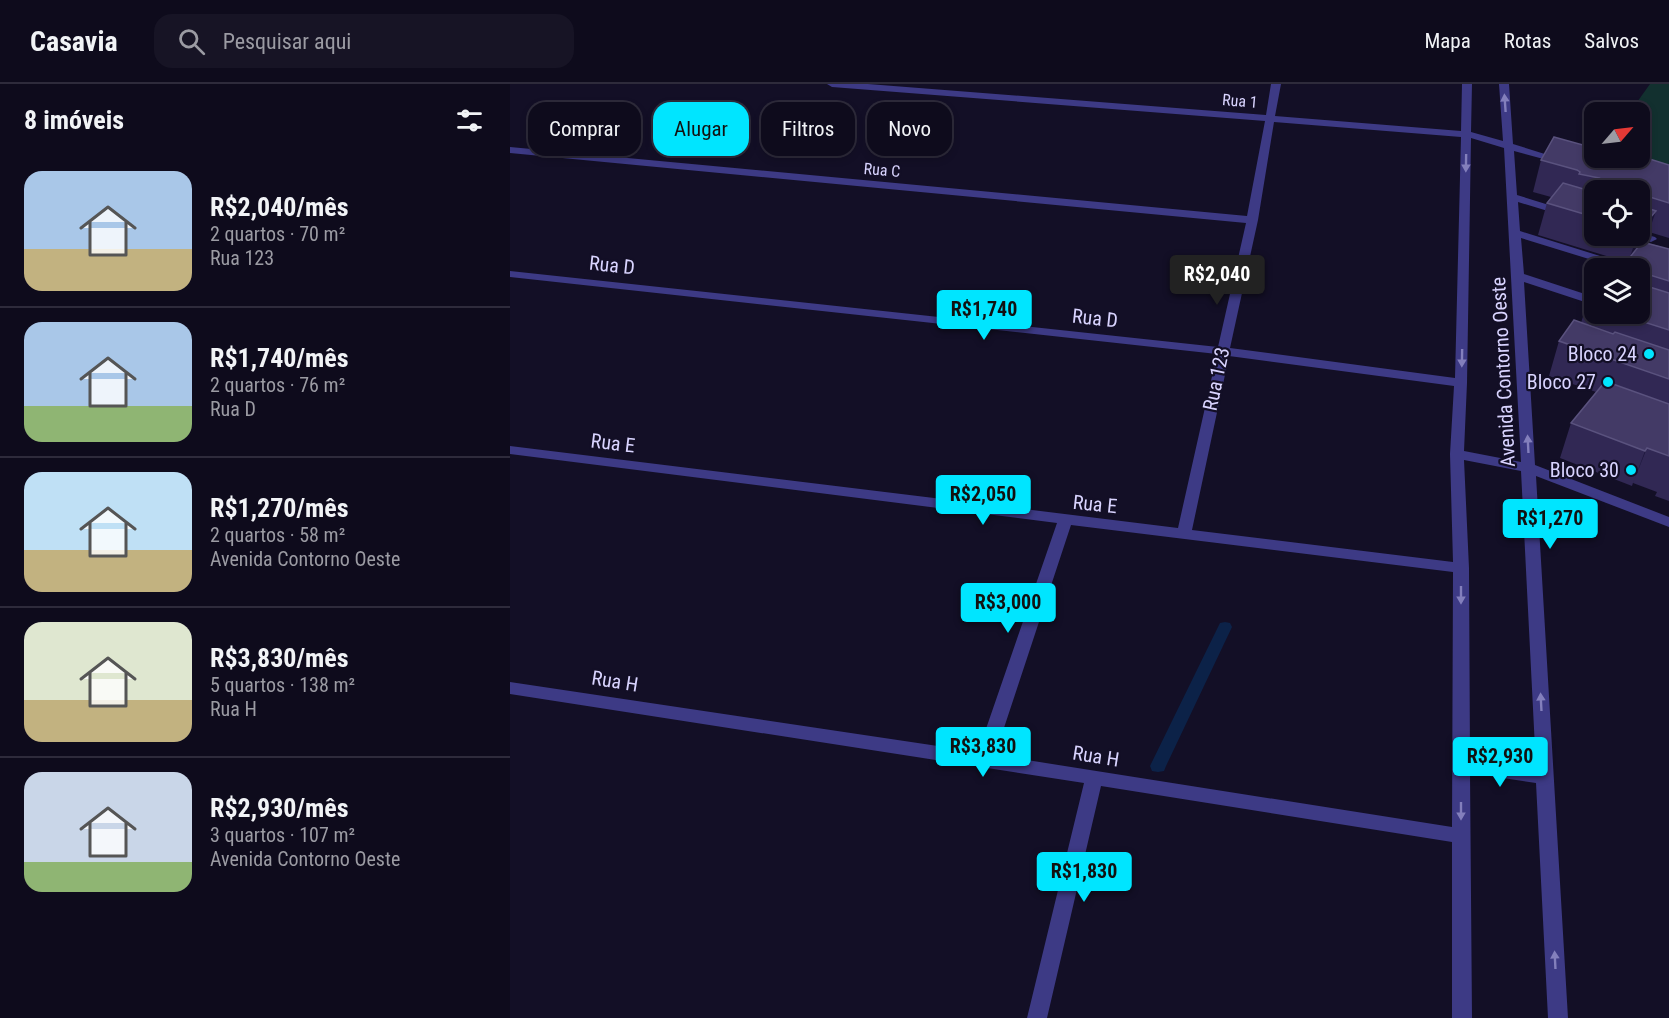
<!DOCTYPE html>
<html lang="pt">
<meta charset="utf-8">
<style>
:root{--surface:#0e0b1c;--page:#171425;--text:#f1f3f6;--muted:#9b9ba3;--line:#2e2b3b;--accent:#00e5ff}
body{margin:0;font-family:"Roboto Condensed",sans-serif;background:var(--page);color:var(--text);height:100vh;display:flex;flex-direction:column;font-size:22px;white-space:nowrap}
*{box-sizing:border-box;margin:0}
p{font-size:20px;color:var(--muted)}
.icon{flex:none;width:33px;height:33px;fill:none;stroke:currentColor;stroke-width:2;stroke-linecap:round;stroke-linejoin:round}
.map{position:relative;flex:1;overflow:hidden}
.drawer{display:flex;flex-direction:column;background:var(--surface);width:510px}
.drawer>*{flex:none}
.hud{position:absolute;left:18px;top:18px;width:570px;height:54px;display:flex;gap:12px}
.needle{width:39px;rotate:62deg}
.buttons{position:absolute;left:1074px;top:18px;display:grid;gap:12px}
.buttons a{display:grid;place-items:center;width:66px;height:66px;border-radius:12px;background:var(--surface);box-shadow:0 3px 9px #0003,0 0 0 2px var(--line);font-size:30px}
.price{position:absolute;translate:-50% -51px;padding:0 14px;border-radius:6px;background:var(--accent);color:#111;font-size:20px;line-height:39px;filter:drop-shadow(0 2px 3px #0008)}
.price::after{content:'';position:absolute;left:50%;top:36px;width:18px;height:14px;margin-left:-9px;background:inherit;clip-path:polygon(0 0,100% 0,50% 100%)}
.price.active{background:#222;color:#fff}
ul{padding:0;list-style:none}
li{display:flex;align-items:center;gap:18px;height:150px;padding:0 24px}
li+li{border-top:2px solid var(--line)}
li span{display:grid;place-items:center;flex:none;width:168px;height:120px;border-radius:18px;color:#555}
li>.icon{margin-inline-start:auto}
span .icon{width:72px;height:72px;fill:#fffc;stroke-width:1}
li b{font-size:26px}
h2{display:flex;justify-content:space-between;align-items:center;height:72px;padding:0 24px;font-size:26px}
.tag{padding:0 21px;border-radius:18px;background:var(--surface);box-shadow:0 3px 9px #0003,0 0 0 2px var(--line);font-size:21px;line-height:54px}
.tag.active{background:var(--accent);color:#111}
header{display:flex;align-items:center;gap:36px;box-sizing:border-box;height:84px;padding:0 30px;background:var(--surface);border-bottom:2px solid var(--line)}
header strong{font-size:28px}
nav{display:flex;gap:33px;margin-inline-start:auto;font-size:21px}
.search{width:420px;height:54px;background:var(--page);display:flex;align-items:center;gap:15px;box-sizing:border-box;padding:0 21px;border-radius:18px;color:var(--muted);font-size:22px}
main{display:flex;flex:1;min-height:0}
.map>svg:first-child{display:block}
.green{fill:#12302f}
.lines{fill:none;stroke-linecap:round;stroke-linejoin:round}
.stream{fill:#0c2248;fill-rule:evenodd}
.minor{fill:#3d3a85;fill-rule:evenodd}
.wall{fill:#312854;fill-rule:evenodd}
.shaded-wall{fill:#1d163a}
.building{fill:#433a66;stroke:#5a527e;stroke-width:1.5}
.oneway{fill:#837fbc}
.poi-dot{fill:#00e5ff;stroke:#130f26;stroke-width:2}
.labels{text-anchor:middle;dominant-baseline:central;stroke-width:4.5;stroke-linejoin:round;paint-order:stroke}
.far-street-label{font-size:16px;fill:#d9d4ff;stroke:#130f26}
.street-label{font-size:20px;fill:#d9d4ff;stroke:#130f26}
.poi-label{font-size:20px;fill:#d9d4ff;stroke:#130f26;text-anchor:end}
</style>
<header>
<strong>Casavia</strong>
<div class="search"><svg class="icon" aria-label="search" viewBox="0 0 24 24"><circle cx="10" cy="10" r="6"/><path d="M15 15l6 6"/></svg>Pesquisar aqui</div>
<nav><a>Mapa</a><a>Rotas</a><a>Salvos</a></nav>
</header>
<main>
<section class="drawer">
<h2>8 imóveis<svg class="icon" aria-label="filters" viewBox="0 0 24 24"><path d="M4 7h16M4 17h16"/><circle cx="9" cy="7" r="2"/><circle cx="15" cy="17" r="2"/></svg></h2>
<ul>
<li><span style="background:linear-gradient(#a9c7e8 65%,#c2b280 0)"><svg class="icon" aria-label="home" viewBox="0 0 24 24"><path d="M3 11l9-7 9 7M6 9v11h12V9"/></svg></span><div><b>R$2,040/mês</b><p>2 quartos · 70 m²</p><p>Rua 123</p></div></li>
<li><span style="background:linear-gradient(#a9c7e8 70%,#8fb573 0)"><svg class="icon" aria-label="home" viewBox="0 0 24 24"><path d="M3 11l9-7 9 7M6 9v11h12V9"/></svg></span><div><b>R$1,740/mês</b><p>2 quartos · 76 m²</p><p>Rua D</p></div></li>
<li><span style="background:linear-gradient(#bfe0f5 65%,#c2b280 0)"><svg class="icon" aria-label="home" viewBox="0 0 24 24"><path d="M3 11l9-7 9 7M6 9v11h12V9"/></svg></span><div><b>R$1,270/mês</b><p>2 quartos · 58 m²</p><p>Avenida Contorno Oeste</p></div></li>
<li><span style="background:linear-gradient(#dfe7d0 65%,#c2b280 0)"><svg class="icon" aria-label="home" viewBox="0 0 24 24"><path d="M3 11l9-7 9 7M6 9v11h12V9"/></svg></span><div><b>R$3,830/mês</b><p>5 quartos · 138 m²</p><p>Rua H</p></div></li>
<li><span style="background:linear-gradient(#c9d6e8 75%,#8fb573 0)"><svg class="icon" aria-label="home" viewBox="0 0 24 24"><path d="M3 11l9-7 9 7M6 9v11h12V9"/></svg></span><div><b>R$2,930/mês</b><p>3 quartos · 107 m²</p><p>Avenida Contorno Oeste</p></div></li>
</ul>
</section>
<div class="map">
<svg width="1159" height="934" viewBox="0 0 1159 934">
<rect width="100%" height="100%" fill="#130f26"/>
<!-- green -->
<path class="green" d="M 1140,0 L 1159,0 L 1159,85 L 1130,74 L 1130,28 L 1120,28 Z"/>
<g class="lines">
<!-- stream -->
<path class="stream" d="M 715,538 L 720,539 L 722,543 L 656,682 L 654,687 L 648,688 L 642,687 L 640,682 L 708,543 L 710,539 Z"/>
<!-- minor -->
<g class="minor">
<path d="M 317,0 L 358,0 L 756,31 L 761,0 L 771,0 L 765,32 L 951,47 L 952,0 L 962,0 L 961,48 L 993,57 L 989,0 L 999,0 L 1003,60 L 1057,77 L 1052,80 L 1004,67 L 1007,111 L 1084,135 L 1084,141 L 1008,118 L 1010,147 L 1122,182 L 1124,184 L 1108,184 L 1011,154 L 1014,190 L 1084,213 L 1084,221 L 1014,198 L 1025,381 L 1159,433 L 1159,443 L 1026,392 L 1058,934 L 1038,934 L 1026,699 L 960,689 L 962,934 L 942,934 L 942,758 L 591,702 L 537,934 L 517,934 L 574,699 L 0,610 L 0,598 L 468,668 L 547,439 L 0,370 L 0,362 L 668,444 L 707,270 L 0,193 L 0,187 L 708,263 L 736,139 L 0,69 L 0,63 L 737,132 L 755,37 L 322,3 ZM 764,38 L 951,53 L 945,294 L 720,264 L 748,136 ZM 961,54 L 994,64 L 1011,378 L 954,367 L 957,299 ZM 719,272 L 944,302 L 940,370 L 943,478 L 682,446 ZM 954,376 L 1011,387 L 1026,684 L 960,674 L 959,484 ZM 561,441 L 943,488 L 942,743 L 485,671 Z"/>
<path d="M 1130,149 L 1145,153 L 1147,155 L 1141,158 L 1122,152 L 1130,152 Z"/>
</g>
</g>
<!-- wall -->
<path class="wall" d="M 1084,74 L 1159,81 L 1159,154 L 1139,148 L 1135,158 L 1159,165 L 1159,417 L 1145,412 L 1147,408 L 1123,399 L 1122,402 L 1050,374 L 1061,339 L 1086,308 L 1039,292 L 1049,257 L 1071,239 L 1077,219 L 1084,211 L 1084,230 L 1130,230 L 1130,184 L 1112,184 L 1116,178 L 1028,151 L 1037,119 L 1041,113 L 1023,108 L 1031,76 ZM 1084,106 L 1130,106 L 1130,152 L 1084,152 Z"/>
<!-- shaded-wall -->
<g class="shaded-wall">
<path d="M 1146,127 L 1135,159 L 1118,179 L 1127,152 L 1130,152 L 1130,146 Z"/>
<path d="M 1137,364 L 1123,399 L 1122,402 L 1135,367 Z"/>
</g>
<!-- building -->
<g class="building">
<path d="M 1044,53 L 1084,64 L 1084,74 L 1130,74 L 1130,72 L 1159,81 L 1159,119 L 1130,110 L 1130,106 L 1119,106 L 1095,99 L 1087,96 L 1089,94 L 1069,90 L 1070,88 L 1067,86 L 1031,76 Z"/>
<path d="M 1053,99 L 1084,108 L 1084,133 L 1037,119 Z"/>
<path d="M 1130,122 L 1146,127 L 1130,146 Z"/>
<path d="M 1132,158 L 1159,165 L 1159,197 L 1130,188 L 1130,184 L 1119,184 L 1113,182 Z"/>
<path d="M 1130,200 L 1159,209 L 1159,246 L 1109,230 L 1130,230 Z"/>
<path d="M 1084,211 L 1084,222 L 1077,219 Z"/>
<path d="M 1064,236 L 1103,250 L 1105,248 L 1159,266 L 1159,295 L 1049,257 Z"/>
<path d="M 1094,299 L 1099,301 L 1100,299 L 1159,320 L 1159,372 L 1137,364 L 1135,367 L 1061,339 Z"/>
</g>
<!-- one-way arrows -->
<defs><path id="oneway-solid" d="M-6-.8H1V-3.2L6.5 0L1 3.2V.8H-6Z" transform="scale(1.5)"/></defs>
<g class="oneway">
<use href="#oneway-solid" transform="translate(995 19) rotate(-94)"/>
<use href="#oneway-solid" transform="translate(956 79) rotate(91)"/>
<use href="#oneway-solid" transform="translate(952 274) rotate(91)"/>
<use href="#oneway-solid" transform="translate(1018 360) rotate(-93)"/>
<use href="#oneway-solid" transform="translate(951 511) rotate(90)"/>
<use href="#oneway-solid" transform="translate(1031 618) rotate(-93)"/>
<use href="#oneway-solid" transform="translate(951 727) rotate(90)"/>
<use href="#oneway-solid" transform="translate(1045 876) rotate(-93)"/>
</g>
<!-- markers -->
<g class="poi-dot">
<circle cx="1139" cy="270" r="6"/>
<circle cx="1098" cy="298" r="6"/>
<circle cx="1121" cy="386" r="6"/>
</g>
<g class="labels">
<!-- far-street labels -->
<g class="far-street-label">
<text transform="translate(730 17) rotate(5)">Rua 1</text>
<text transform="translate(372 86) rotate(5)">Rua C</text>
</g>
<!-- street labels -->
<g class="street-label">
<text transform="translate(102 181) rotate(6)">Rua D</text>
<text transform="translate(585 234) rotate(6)">Rua D</text>
<text transform="translate(993 288) rotate(-93)">Avenida Contorno Oeste</text>
<text transform="translate(706 295) rotate(-78)">Rua 123</text>
<text transform="translate(103 359) rotate(7)">Rua E</text>
<text transform="translate(585 420) rotate(6)">Rua E</text>
<text transform="translate(105 597) rotate(9)">Rua H</text>
<text transform="translate(586 672) rotate(9)">Rua H</text>
</g>
<!-- poi labels -->
<g class="poi-label">
<text x="1127" y="270">Bloco 24</text>
<text x="1086" y="298">Bloco 27</text>
<text x="1109" y="386">Bloco 30</text>
</g>
</g>
</svg>
<div class="buttons">
<a><svg class="needle" viewBox="-14 -14 28 28"><path d="M0-13l5 13h-10z" fill="#e53935"/><path d="M0 13l5-13h-10z" fill="#9b9ba3"/></svg></a>
<a><svg class="icon" aria-label="locate" viewBox="0 0 24 24"><circle cx="12" cy="12" r="6"/><path d="M12 2v4M12 18v4M2 12h4M18 12h4"/></svg></a>
<a><svg class="icon" aria-label="layers" viewBox="0 0 24 24"><path d="M12 4l9 5-9 5-9-5zM3 14l9 5 9-5"/></svg></a>
</div>
<b class="price active" style="left:707px;top:222px">R$2,040</b>
<b class="price" style="left:474px;top:257px">R$1,740</b>
<b class="price" style="left:473px;top:442px">R$2,050</b>
<b class="price" style="left:1040px;top:466px">R$1,270</b>
<b class="price" style="left:498px;top:550px">R$3,000</b>
<b class="price" style="left:473px;top:694px">R$3,830</b>
<b class="price" style="left:990px;top:704px">R$2,930</b>
<b class="price" style="left:574px;top:819px">R$1,830</b>
<div class="hud">
<a class="tag">Comprar</a>
<a class="tag active">Alugar</a>
<a class="tag">Filtros</a>
<a class="tag">Novo</a>
</div>
</div>
</main>
